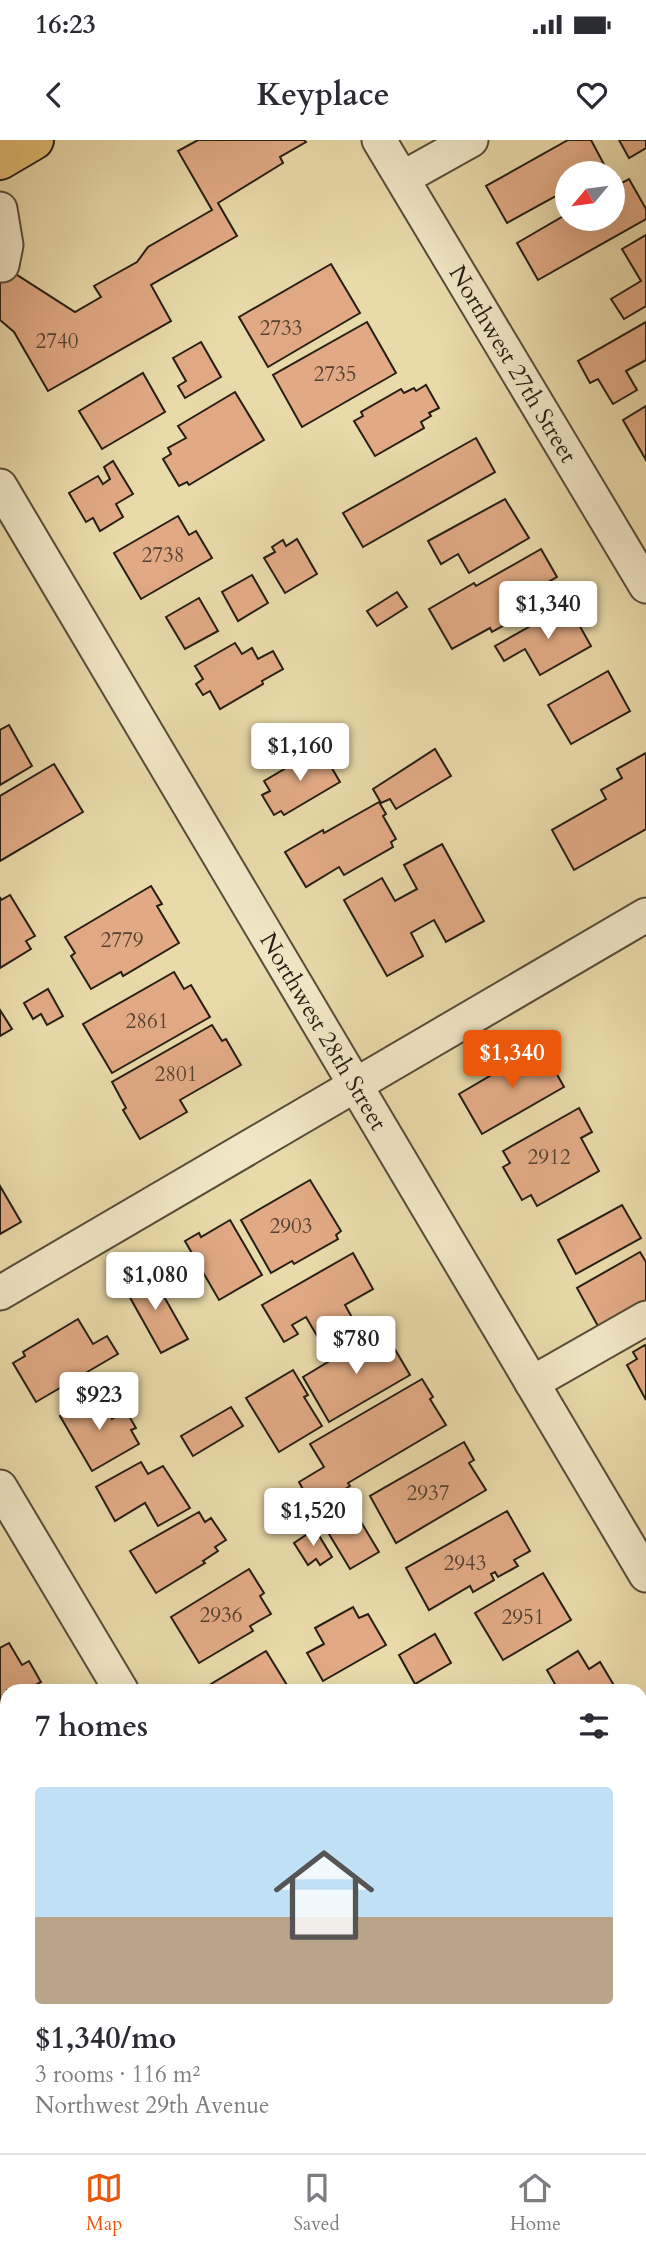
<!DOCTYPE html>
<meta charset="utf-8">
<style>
:root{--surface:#fff;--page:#f7f7f7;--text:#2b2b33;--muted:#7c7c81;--line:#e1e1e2;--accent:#ea580c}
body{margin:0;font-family:Cardo,serif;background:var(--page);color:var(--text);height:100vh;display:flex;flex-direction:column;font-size:26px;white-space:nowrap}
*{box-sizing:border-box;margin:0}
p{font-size:23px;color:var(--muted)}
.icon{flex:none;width:38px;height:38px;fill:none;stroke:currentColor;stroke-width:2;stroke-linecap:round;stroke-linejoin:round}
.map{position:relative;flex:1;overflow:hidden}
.sheet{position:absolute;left:0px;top:1544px;width:648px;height:471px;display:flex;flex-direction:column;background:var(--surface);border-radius:21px 21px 0 0;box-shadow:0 7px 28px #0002}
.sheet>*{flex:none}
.needle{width:46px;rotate:241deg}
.buttons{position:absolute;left:555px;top:21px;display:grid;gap:14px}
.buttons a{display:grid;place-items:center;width:70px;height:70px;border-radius:50%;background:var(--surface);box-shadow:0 7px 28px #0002;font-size:35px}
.price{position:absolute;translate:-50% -60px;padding:0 16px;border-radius:7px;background:#fff;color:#222;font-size:23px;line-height:46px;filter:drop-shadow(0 2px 4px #0008)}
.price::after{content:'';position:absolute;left:50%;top:42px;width:21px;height:16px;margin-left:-10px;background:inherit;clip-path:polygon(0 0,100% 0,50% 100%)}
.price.current{background:var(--accent);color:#fff}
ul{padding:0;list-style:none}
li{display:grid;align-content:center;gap:14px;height:371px;padding:0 35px}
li+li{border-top:2px solid var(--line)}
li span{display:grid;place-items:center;height:217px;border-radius:7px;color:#555}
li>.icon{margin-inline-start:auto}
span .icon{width:126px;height:126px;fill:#fffc;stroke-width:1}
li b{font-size:30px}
h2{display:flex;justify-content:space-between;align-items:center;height:84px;padding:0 35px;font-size:30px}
.status{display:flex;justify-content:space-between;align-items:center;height:49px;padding:0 35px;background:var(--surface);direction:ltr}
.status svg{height:19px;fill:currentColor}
header{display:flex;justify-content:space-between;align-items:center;height:91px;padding:0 35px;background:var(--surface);font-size:32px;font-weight:600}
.tabs{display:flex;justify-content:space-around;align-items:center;height:98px;border-top:2px solid var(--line);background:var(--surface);font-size:19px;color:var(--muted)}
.tabs a{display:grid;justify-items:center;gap:4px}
.tabs .current{color:var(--accent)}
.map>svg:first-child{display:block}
.building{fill:#e1aa84;stroke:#261e14;stroke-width:2}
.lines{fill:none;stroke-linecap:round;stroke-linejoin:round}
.minor-casing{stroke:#574d39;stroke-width:37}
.highway-casing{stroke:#261e14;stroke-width:42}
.minor{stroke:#f1e7c7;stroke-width:33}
.highway{stroke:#e4bd74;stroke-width:38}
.labels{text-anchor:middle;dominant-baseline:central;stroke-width:5;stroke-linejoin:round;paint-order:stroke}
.number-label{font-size:21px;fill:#554130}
.street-label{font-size:24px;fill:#261e14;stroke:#f1e7c7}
</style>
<div class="status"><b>16:23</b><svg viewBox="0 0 49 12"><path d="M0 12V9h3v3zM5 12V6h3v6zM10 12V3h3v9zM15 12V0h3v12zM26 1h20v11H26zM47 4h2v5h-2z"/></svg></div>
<header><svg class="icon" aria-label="back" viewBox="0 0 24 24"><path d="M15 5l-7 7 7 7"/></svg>Keyplace<svg class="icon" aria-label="heart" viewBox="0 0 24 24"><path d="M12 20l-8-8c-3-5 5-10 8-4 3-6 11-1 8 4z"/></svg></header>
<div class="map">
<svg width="646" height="2013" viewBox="0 0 646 2013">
<rect width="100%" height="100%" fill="#e9daa9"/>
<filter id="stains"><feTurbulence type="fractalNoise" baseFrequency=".00286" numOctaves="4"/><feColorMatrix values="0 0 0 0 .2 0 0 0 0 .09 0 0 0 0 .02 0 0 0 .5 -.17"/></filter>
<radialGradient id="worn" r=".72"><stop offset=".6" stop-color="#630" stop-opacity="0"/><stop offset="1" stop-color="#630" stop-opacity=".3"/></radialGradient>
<!-- building -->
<g class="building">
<path d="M 198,0 L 304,0 L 306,2 L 280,17 L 283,23 L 218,63 L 237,96 L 151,145 L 171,181 L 48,251 L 14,192 L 0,180 L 0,124 L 75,172 L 101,157 L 94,146 L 137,122 L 148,107 L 212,70 L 178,11 Z"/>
<path d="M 568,0 L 591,0 L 606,28 L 597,33 L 567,33 L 567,50 L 507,83 L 486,46 Z"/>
<path d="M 619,0 L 646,0 L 646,8 L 629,18 Z"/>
<path d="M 629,39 L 646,69 L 646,79 L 538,140 L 517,103 L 567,74 L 567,79 L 612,79 L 612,48 Z"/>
<path d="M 646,95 L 646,166 L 624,179 L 611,159 L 641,141 L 622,109 Z"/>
<path d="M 331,124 L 360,173 L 268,227 L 239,177 Z"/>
<path d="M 367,182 L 396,233 L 302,287 L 273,235 Z"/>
<path d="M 646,182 L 646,220 L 626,231 L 637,250 L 613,264 L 598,239 L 590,243 L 578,221 Z"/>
<path d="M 201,202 L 221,237 L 185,258 L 178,246 L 186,241 L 173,218 Z"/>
<path d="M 143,233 L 165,272 L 102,309 L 79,271 Z"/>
<path d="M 426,245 L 439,268 L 429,273 L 431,276 L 421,282 L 424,288 L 375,316 L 354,281 L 363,276 L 361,272 L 401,249 L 404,253 L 414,248 L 416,251 Z"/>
<path d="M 235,252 L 264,300 L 189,345 L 187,342 L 179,346 L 163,319 L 171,314 L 168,308 L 186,298 L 178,286 Z"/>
<path d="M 646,266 L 646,320 L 623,280 Z"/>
<path d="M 476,298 L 495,332 L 363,407 L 343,373 Z"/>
<path d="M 113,321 L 133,354 L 116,364 L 123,377 L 100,391 L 93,378 L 86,382 L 69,353 L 98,336 L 103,344 L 110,339 L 104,327 Z"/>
<path d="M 505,359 L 529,398 L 469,433 L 458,414 L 441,424 L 428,401 Z"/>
<path d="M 178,376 L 189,395 L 196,391 L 212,418 L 141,459 L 114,413 Z"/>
<path d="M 297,399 L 317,434 L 285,453 L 264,418 L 275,412 L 272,407 L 278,403 L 283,400 L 286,406 Z"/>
<path d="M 541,409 L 557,437 L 550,441 L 558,456 L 492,492 L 490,488 L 452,509 L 429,469 L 474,443 L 476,446 Z"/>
<path d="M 252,435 L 268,463 L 238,481 L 222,452 Z"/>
<path d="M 397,452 L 407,467 L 377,486 L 367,471 Z"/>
<path d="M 199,458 L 218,491 L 185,509 L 166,477 Z"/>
<path d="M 568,465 L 591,506 L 540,535 L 525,509 L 504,521 L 495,506 Z"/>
<path d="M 235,503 L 242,514 L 252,508 L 258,519 L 273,511 L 283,529 L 262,541 L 263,544 L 220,569 L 210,551 L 203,555 L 196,544 L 203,539 L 195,526 Z"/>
<path d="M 608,531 L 630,571 L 571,604 L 548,565 Z"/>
<path d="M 9,585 L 32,626 L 0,645 L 0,590 Z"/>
<path d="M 320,608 L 340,642 L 284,675 L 281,671 L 274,675 L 262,655 L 270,651 L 264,641 Z"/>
<path d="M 435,609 L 451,636 L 396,669 L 390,659 L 381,663 L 373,649 Z"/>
<path d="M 646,613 L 646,689 L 574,730 L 552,690 L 606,659 L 601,650 L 622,638 L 617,629 Z"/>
<path d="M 54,624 L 83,672 L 0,721 L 0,656 Z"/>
<path d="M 379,662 L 386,674 L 383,676 L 396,699 L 391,702 L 393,707 L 344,735 L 339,727 L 306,747 L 285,712 L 323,690 L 324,693 Z"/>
<path d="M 442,704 L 484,781 L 446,802 L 434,780 L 411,793 L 423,816 L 387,836 L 344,760 L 382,738 L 395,761 L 417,749 L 404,725 Z"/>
<path d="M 151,746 L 162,764 L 157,766 L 179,803 L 123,836 L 121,832 L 91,849 L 71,816 L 75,813 L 65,797 Z"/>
<path d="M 10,755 L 35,796 L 26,801 L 31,809 L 0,828 L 0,757 L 1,760 Z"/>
<path d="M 174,832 L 184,849 L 191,845 L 210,877 L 112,933 L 83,884 Z"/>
<path d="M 48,849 L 63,876 L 47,885 L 41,874 L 33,879 L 24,863 Z"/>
<path d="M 0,870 L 12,889 L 0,896 Z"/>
<path d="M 212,885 L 222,901 L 226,899 L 241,925 L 180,960 L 187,972 L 140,999 L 123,970 L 126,968 L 112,942 Z"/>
<path d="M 541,906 L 564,947 L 482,994 L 459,954 Z"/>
<path d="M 579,968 L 592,992 L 581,998 L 599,1031 L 537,1066 L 531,1055 L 522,1060 L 503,1027 L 510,1023 L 503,1011 Z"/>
<path d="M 310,1040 L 341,1091 L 336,1095 L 338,1099 L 294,1124 L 292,1121 L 271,1133 L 241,1080 Z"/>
<path d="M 0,1046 L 21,1082 L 0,1094 Z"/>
<path d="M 622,1065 L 641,1098 L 576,1134 L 558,1100 Z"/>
<path d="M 230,1080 L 262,1135 L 219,1160 L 185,1101 L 199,1093 L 201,1097 Z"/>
<path d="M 640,1112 L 646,1122 L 646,1161 L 599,1188 L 577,1148 Z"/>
<path d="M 353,1113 L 373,1149 L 345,1165 L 354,1181 L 320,1201 L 306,1177 L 292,1185 L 298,1194 L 284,1202 L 262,1165 Z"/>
<path d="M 149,1130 L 188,1199 L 161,1213 L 123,1145 Z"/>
<path d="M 78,1179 L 93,1204 L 107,1196 L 118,1214 L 36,1262 L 13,1223 L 25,1216 L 23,1212 Z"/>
<path d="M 383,1189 L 410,1235 L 329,1282 L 303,1237 Z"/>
<path d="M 645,1205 L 646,1208 L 646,1260 L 627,1225 L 637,1219 L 633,1212 Z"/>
<path d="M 293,1230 L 308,1255 L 304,1257 L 322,1286 L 279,1312 L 246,1258 Z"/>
<path d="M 422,1239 L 433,1257 L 430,1259 L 446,1285 L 348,1343 L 350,1346 L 330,1358 L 333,1363 L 316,1373 L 299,1342 L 324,1327 L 310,1304 Z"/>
<path d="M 97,1253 L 112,1279 L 126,1271 L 136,1288 L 131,1290 L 139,1304 L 92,1331 L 60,1276 Z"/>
<path d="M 231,1267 L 243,1286 L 193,1316 L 181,1296 Z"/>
<path d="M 464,1302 L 474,1320 L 469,1323 L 486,1350 L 396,1403 L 370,1356 Z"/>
<path d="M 141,1322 L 148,1334 L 163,1326 L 190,1368 L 158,1386 L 145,1363 L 115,1381 L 96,1347 Z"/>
<path d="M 352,1367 L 379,1412 L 350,1429 L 323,1384 Z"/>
<path d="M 507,1371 L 530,1411 L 514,1420 L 518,1426 L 498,1437 L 495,1432 L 491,1434 L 494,1440 L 473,1452 L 470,1446 L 429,1470 L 406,1428 Z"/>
<path d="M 199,1372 L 205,1382 L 211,1378 L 226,1400 L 215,1407 L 218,1411 L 203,1421 L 205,1423 L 156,1453 L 130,1411 Z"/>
<path d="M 315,1389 L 332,1417 L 320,1425 L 316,1419 L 308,1425 L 294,1403 Z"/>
<path d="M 249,1429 L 264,1453 L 260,1456 L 271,1474 L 250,1486 L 253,1491 L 199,1523 L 171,1477 Z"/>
<path d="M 543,1433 L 571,1480 L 503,1520 L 475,1473 Z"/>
<path d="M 353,1467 L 359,1478 L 368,1474 L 386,1505 L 323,1541 L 307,1513 L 324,1504 L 315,1488 Z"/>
<path d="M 435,1494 L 451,1523 L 415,1544 L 399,1515 Z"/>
<path d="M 9,1503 L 22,1525 L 29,1521 L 41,1542 L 26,1550 L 7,1550 L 7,1561 L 0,1565 L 0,1508 Z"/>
<path d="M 266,1511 L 290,1550 L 208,1550 L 206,1547 Z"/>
<path d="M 578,1511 L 589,1529 L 600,1522 L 615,1547 L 609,1550 L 544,1550 L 555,1544 L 547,1530 Z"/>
<path d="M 7,1569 L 7,1651 L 0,1655 L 0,1573 Z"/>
<path d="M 646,1636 L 646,1701 L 640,1705 L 640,1639 Z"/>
<path d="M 7,1673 L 7,1700 L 0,1688 L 0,1677 Z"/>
<path d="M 646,1733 L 646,1783 L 645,1783 L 640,1777 L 640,1737 Z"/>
<path d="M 641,1817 L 646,1824 L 646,1849 L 640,1852 Z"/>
<path d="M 0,1940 L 7,1952 L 7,1982 L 0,1987 Z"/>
<path d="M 182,2007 L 291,2007 L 292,2010 L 287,2013 L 186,2013 Z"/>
</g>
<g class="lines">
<defs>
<g id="minor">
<path id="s1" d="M 379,0 L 646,446"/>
<path d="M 403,38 L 471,0"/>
<path d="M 0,69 L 6,105 L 2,125"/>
<path id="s2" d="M 0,346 L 646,1435"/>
<path d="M 0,1153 L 646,775"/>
<path d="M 532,1243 L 646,1178"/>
<path d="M 0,1347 L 121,1550"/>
<path d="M 640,1957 L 646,1954"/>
<path d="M 392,2007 L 395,2013"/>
<path d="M 547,2013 L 557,2007"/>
</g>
<path id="highway" d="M 0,20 L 34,0"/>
</defs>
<!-- minor casing -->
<use href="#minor" class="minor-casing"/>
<!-- highway casing -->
<use href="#highway" class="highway-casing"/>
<!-- minor -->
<use href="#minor" class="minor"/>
<!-- highway -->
<use href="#highway" class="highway"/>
</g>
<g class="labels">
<!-- number labels -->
<g class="number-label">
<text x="281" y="188">2733</text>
<text x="57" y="201">2740</text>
<text x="335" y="234">2735</text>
<text x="163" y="415">2738</text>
<text x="122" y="800">2779</text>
<text x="147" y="881">2861</text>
<text x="176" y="934">2801</text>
<text x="549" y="1017">2912</text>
<text x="291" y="1086">2903</text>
<text x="428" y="1353">2937</text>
<text x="465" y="1423">2943</text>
<text x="221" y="1475">2936</text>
<text x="523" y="1477">2951</text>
</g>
<!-- street labels -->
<g class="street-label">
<text stroke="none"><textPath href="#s1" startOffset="261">Northwest 27th Street</textPath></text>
<text stroke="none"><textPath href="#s2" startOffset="634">Northwest 28th Street</textPath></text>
</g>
</g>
<rect width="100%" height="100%" filter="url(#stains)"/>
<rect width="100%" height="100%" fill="url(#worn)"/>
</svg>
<div class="buttons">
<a><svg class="needle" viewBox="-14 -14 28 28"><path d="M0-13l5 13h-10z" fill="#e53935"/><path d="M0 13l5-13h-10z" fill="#7c7c81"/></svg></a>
</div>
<b class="price" style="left:548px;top:501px">$1,340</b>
<b class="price" style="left:300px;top:643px">$1,160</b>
<b class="price current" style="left:512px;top:950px">$1,340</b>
<b class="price" style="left:155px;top:1172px">$1,080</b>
<b class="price" style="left:356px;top:1236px">$780</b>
<b class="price" style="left:99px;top:1292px">$923</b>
<b class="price" style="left:313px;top:1408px">$1,520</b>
<section class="sheet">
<h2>7 homes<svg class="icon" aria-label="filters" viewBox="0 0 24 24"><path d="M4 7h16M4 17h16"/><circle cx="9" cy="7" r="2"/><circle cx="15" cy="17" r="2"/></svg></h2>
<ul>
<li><span style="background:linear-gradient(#bfe0f5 60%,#b9a48a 0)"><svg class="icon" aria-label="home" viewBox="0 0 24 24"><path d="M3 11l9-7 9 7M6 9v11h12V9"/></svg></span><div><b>$1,340/mo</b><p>3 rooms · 116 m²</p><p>Northwest 29th Avenue</p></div></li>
</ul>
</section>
</div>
<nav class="tabs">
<a class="current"><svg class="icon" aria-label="map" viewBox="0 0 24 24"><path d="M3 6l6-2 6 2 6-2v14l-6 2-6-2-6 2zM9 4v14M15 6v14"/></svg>Map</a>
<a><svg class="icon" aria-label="saved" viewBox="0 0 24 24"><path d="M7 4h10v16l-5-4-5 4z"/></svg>Saved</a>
<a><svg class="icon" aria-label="home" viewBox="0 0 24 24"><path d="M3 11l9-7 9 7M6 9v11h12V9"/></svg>Home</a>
</nav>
